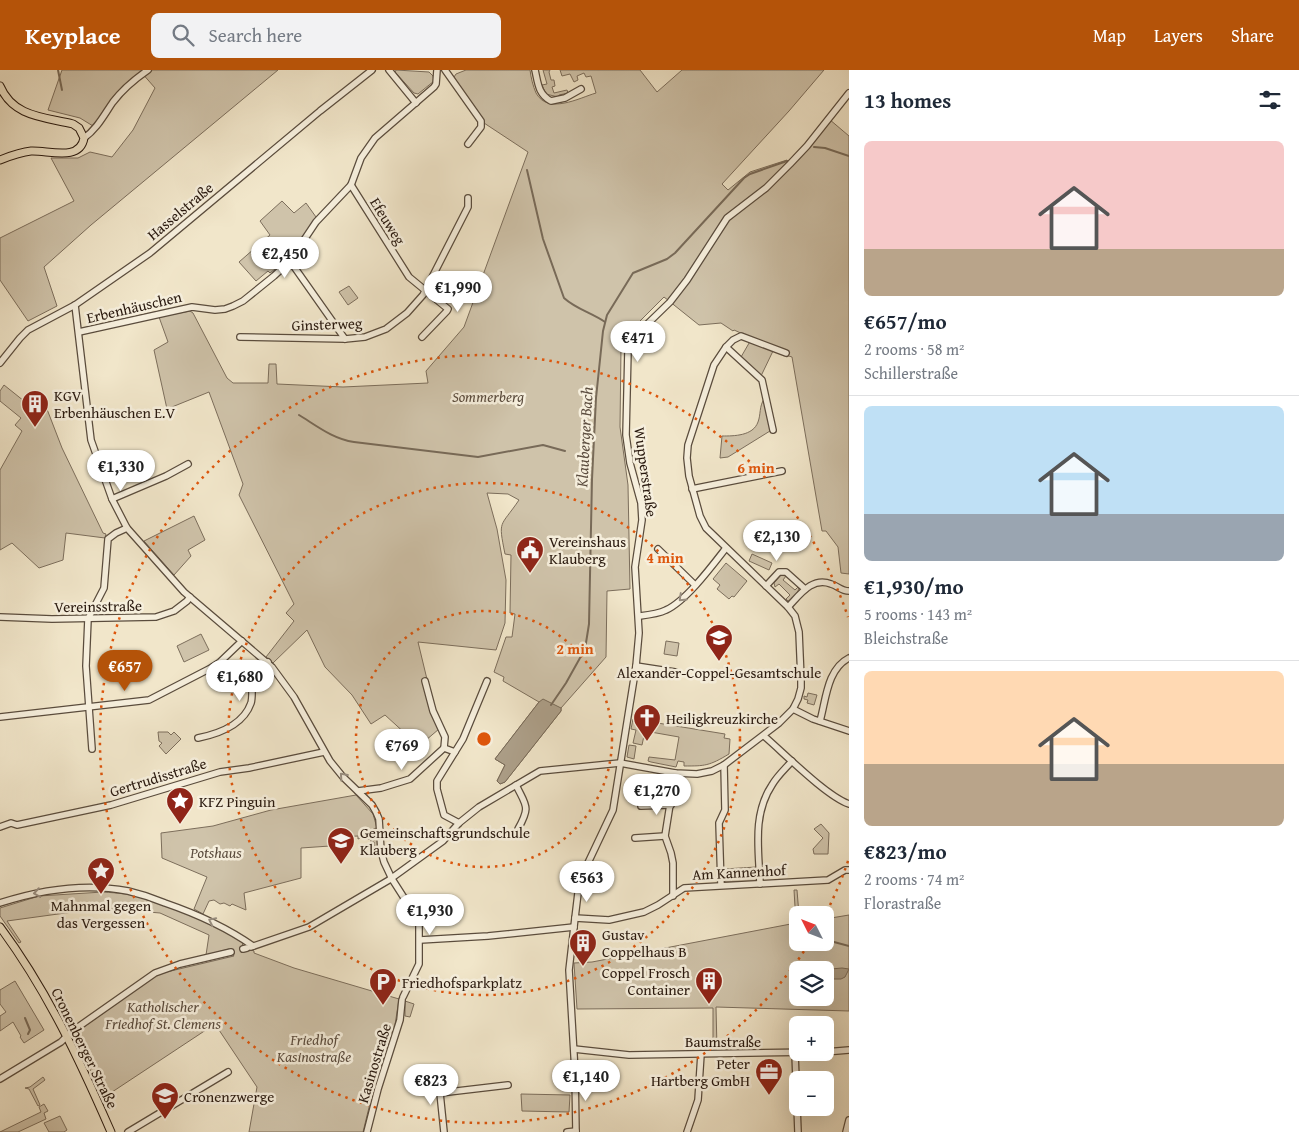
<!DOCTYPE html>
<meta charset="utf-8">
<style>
:root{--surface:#fff;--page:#f2f2f3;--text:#1f2937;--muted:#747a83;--line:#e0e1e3;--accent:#b45309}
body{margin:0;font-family:"Gentium Book Plus",serif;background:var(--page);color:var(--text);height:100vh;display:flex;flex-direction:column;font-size:19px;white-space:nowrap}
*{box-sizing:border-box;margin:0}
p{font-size:16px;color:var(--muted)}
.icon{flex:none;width:28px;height:28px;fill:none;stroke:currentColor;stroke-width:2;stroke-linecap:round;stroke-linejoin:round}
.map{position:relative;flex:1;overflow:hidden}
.sheet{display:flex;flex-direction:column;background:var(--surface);width:450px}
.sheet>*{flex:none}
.needle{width:32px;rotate:312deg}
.buttons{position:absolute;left:789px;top:836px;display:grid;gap:10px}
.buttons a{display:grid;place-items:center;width:45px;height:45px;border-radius:8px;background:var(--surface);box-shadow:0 5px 20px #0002;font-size:25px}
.price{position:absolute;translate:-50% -42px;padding:0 11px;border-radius:18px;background:#fff;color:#222;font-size:16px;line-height:32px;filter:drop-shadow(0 1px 2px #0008)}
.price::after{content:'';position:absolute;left:50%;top:30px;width:15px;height:11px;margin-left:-8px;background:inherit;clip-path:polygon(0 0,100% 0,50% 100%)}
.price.active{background:var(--accent);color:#fff}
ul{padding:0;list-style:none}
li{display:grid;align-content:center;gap:10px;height:265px;padding:0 15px}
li+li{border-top:1px solid var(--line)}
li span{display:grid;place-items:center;height:155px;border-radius:8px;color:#555}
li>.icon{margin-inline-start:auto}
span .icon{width:90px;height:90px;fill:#fffc;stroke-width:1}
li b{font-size:21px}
h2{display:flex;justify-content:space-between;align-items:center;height:60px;padding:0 15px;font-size:21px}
header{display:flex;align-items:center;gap:30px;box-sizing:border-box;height:70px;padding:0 25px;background:var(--accent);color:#fff}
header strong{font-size:24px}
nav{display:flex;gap:28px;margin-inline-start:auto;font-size:18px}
.search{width:350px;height:45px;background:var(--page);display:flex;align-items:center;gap:12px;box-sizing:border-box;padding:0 18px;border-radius:8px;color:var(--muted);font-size:19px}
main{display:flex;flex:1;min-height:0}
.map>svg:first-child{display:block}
.green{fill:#cfc3aa;stroke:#7c6e5c;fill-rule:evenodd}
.water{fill:#ada08a;stroke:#786a58}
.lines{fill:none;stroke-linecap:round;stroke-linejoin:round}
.stream{stroke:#786a58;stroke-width:2}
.minor-casing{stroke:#5a4c3d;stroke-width:8}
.major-casing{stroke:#28180e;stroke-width:9}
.minor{stroke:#f6efdd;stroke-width:5.5}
.major{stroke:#f1e6ca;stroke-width:7}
.oneway{stroke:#998e80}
.ring{fill:none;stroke:#de560c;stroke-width:2.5;stroke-dasharray:2.5 5}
.labels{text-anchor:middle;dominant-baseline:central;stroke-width:5;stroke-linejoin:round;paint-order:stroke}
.street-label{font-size:15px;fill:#28180e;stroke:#f6efdd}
.poi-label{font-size:15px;fill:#28180e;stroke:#f6efdd;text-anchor:start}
.park-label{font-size:15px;font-style:italic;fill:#5a4b3d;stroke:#f6efdd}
.water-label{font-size:16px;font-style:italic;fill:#5d4e40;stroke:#f6efdd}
.centre{fill:#de560c;stroke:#f6efdd;stroke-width:2.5}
.ring-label{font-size:15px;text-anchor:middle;font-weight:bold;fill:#de560c;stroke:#f6efdd;stroke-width:5;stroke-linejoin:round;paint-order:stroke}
</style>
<header>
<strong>Keyplace</strong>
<div class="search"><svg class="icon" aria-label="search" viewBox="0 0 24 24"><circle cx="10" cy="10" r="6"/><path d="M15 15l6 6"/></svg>Search here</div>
<nav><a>Map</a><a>Layers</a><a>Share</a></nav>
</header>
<main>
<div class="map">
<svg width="849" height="1062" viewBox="0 0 849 1062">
<rect width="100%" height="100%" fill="#f1e6ca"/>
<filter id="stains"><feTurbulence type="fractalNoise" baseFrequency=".004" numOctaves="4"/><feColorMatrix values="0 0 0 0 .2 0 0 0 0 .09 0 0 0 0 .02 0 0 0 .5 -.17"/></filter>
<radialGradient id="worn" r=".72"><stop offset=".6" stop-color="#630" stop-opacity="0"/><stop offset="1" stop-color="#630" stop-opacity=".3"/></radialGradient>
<!-- green -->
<g class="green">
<path d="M 62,0 L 278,0 L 91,155 L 44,197 L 57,236 L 28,251 L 0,210 L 0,168 L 74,131 L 51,88 L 78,88 L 90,82 L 112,87 L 133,60 L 155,18 L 141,2 L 119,20 L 93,56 L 80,48 L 48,40 Z"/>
<path d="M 396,0 L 429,2 L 433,6 L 434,11 L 418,24 L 414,23 L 395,2 Z"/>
<path d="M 466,0 L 530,0 C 531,8 533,16 536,23 C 548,45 579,28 596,23 L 591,6 L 586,7 L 584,3 L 577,6 L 578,10 L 574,12 L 570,4 L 562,6 L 560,0 L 640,0 L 657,22 L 682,0 L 824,0 L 789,41 L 722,114 L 728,120 L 750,102 L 787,90 L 790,94 L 829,49 L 849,66 L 849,504 L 841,503 L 838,477 L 826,461 L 822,461 L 792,287 L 773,281 L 761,306 L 741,287 L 752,268 L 734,260 L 733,261 L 721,253 L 699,255 L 664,227 L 627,264 L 623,271 L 621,278 L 620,357 L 628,415 L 630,519 L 607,521 L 606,587 L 561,638 L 561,641 L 505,712 L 500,714 L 497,711 L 505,695 L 495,689 L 539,632 L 503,611 L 504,607 L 494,602 L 506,567 L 512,567 L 515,544 L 510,543 L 511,485 L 505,484 C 498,449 500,458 519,430 L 508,424 L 487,423 L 497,459 L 506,510 L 505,553 L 496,580 L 418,572 L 439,659 L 419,676 L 385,645 L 371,654 L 352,625 L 325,597 L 307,560 L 273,593 L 266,587 L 294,551 L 286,543 L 294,534 L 239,425 L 243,414 L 209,322 L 167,339 L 154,280 L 168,272 L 159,247 L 190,241 L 193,243 L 227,308 L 233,313 L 268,313 L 269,294 L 276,294 L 277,314 L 343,317 L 428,313 L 426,301 L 464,257 L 528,82 L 481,51 L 452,10 L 456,4 Z"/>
<path d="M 543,0 L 550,0 L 549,2 L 551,10 L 554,10 L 555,16 L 552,17 L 554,23 L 567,20 L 568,23 L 559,25 L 558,27 L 546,24 L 542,15 L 547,14 Z"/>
<path d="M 282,131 L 294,143 L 306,133 L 316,147 L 290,187 L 270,203 L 268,201 L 256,211 L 239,192 L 270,165 L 260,151 Z"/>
<path d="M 349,216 L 358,228 L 348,235 L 339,222 Z"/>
<path d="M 4,315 L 34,339 L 39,331 L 45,334 L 62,378 L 103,463 L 106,464 L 105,468 L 66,463 L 63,490 L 39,498 L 12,473 L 0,480 L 0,400 L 22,361 L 15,355 L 21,348 L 0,331 L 0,321 Z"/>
<path d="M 764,329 L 771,358 L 770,361 L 728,387 L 720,388 L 722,366 C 734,366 753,366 758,352 C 761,344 759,337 764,329 Z"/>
<path d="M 194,446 L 205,470 L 188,480 L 191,486 L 174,505 L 144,471 Z"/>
<path d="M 752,484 L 772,493 L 769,500 L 749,491 Z"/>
<path d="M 726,493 L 747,511 L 734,527 L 732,526 L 729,529 L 717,519 L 720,515 L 713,509 Z"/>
<path d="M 781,505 L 786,506 L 783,510 L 795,520 L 798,517 L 799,519 L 794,528 L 788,531 L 786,529 L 790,525 L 779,514 L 775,517 L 774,513 Z"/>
<path d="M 201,564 L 209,580 L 184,592 L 177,576 Z"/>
<path d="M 666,571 L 679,573 L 677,586 L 664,584 Z"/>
<path d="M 808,623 L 817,625 L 814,635 L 807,633 L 808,630 L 804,629 L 804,626 L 807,627 Z"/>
<path d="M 633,649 L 725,664 L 724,668 L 730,669 L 729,684 C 709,696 705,696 684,696 L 684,692 L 678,691 L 676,697 L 651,692 L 648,691 L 649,687 L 675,690 L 679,667 L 645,661 L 642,675 L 633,673 L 636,660 L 631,659 Z"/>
<path d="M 158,662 L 168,662 L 171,665 L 174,662 L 181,669 L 166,684 L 159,676 L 162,673 L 159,671 Z"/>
<path d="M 629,675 L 636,676 L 634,689 L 627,687 Z"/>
<path d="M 356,725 L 373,744 L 377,758 L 373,759 L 374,762 L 378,762 L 378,777 L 375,778 L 374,772 L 371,772 L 371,770 L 363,767 L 358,769 L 358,766 L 338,767 L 337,772 L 330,773 L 330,776 L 301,778 L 301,808 L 244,823 L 246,840 L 232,834 L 230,836 L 224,833 L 220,834 L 214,830 L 209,831 L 203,844 L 194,839 L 207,807 L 162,788 L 161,763 L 213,756 L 271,740 Z"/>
<path d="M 821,754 L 829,763 L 828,784 L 814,784 L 813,779 L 823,768 L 814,759 Z"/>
<path d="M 756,797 L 757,811 L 725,812 L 724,799 Z"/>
<path d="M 794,820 L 797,820 L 799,845 L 798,872 L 825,872 L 825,849 L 849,845 L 849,941 L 716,937 L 717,979 L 713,979 L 713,938 L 577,939 L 574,893 L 592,892 L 796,853 ZM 798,900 L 825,900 L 825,928 L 798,928 Z"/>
<path d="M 103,822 C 117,823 132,824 145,828 C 177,838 216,853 243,873 L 242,876 L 254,881 L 254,883 L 294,898 L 399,929 L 395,955 L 373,1021 L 363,1062 L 249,1062 L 257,1017 L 215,954 L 103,1028 L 74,964 L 158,904 L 234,886 L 229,879 L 206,885 L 209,865 L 160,843 L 102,838 L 7,851 L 21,872 L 19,873 L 0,846 L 0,838 L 39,826 Z"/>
<path d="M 15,911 L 44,960 L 24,973 L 20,967 L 21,966 L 13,952 L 0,961 L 0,946 L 6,942 L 0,934 L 0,920 Z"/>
<path d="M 405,931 L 414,934 L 410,947 L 405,946 Z"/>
<path d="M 43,1007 L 45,1010 L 33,1019 L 40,1035 L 38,1036 L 29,1019 L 25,1018 L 30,1017 Z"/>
<path d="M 521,1024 L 570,1025 L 569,1042 L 522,1041 Z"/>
<path d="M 44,1034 L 48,1041 L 44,1043 L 46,1049 L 18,1062 L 0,1062 L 41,1042 L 39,1037 Z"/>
<path d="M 60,1046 L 67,1060 L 64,1062 L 49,1062 L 44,1053 Z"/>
</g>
<!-- water -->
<g class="water">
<path d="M 543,629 L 561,638 L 561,641 L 505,712 L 500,714 L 497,711 L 505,695 L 495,689 L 539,632 Z"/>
<path d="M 842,898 L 849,899 L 845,907 L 841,909 L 825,909 L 825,903 L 831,899 Z"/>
</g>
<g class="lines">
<!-- stream -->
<g class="stream">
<path d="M 58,0 L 62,20"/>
<path d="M 814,77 L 825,78 L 849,86"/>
<path d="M 527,100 L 543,169 L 564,228 C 576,239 592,243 605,252"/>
<path d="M 299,345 C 317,356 333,369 354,372 L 478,387 L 543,375 L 565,381"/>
<path d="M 551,635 L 566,613 L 585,579 L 589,554 L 592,409 L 596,328 L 603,261 L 607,245 L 633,203 L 667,189 L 675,183 L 744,108 L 750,104 L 787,91"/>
<path d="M 834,872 L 849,876"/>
<path d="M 25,948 L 30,960 L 28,964"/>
</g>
<defs>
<g id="minor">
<path d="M 389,0 L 416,33"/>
<path d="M 445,0 L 481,51 L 481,57 L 468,74"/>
<path d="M 535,0 C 538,13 538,24 551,31 L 565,28 L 581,19"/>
<path d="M 84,68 C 97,59 104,45 113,32 C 123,19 135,9 148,0"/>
<path d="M 351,115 L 409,207 L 448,239 L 447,241 L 422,267"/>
<path d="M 290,191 L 345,269"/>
<path d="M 75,235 L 91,370 L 112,429 L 127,458 L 184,522 L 272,597 L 294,627 L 330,691 L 343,707 L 372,735 L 376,742 L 379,749 L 381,781 L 384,792 L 392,809 L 415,845 L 419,854 L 419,894 L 403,927"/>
<path d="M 79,262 L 192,237 L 215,240 L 225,239 L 233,236 L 243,231 L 274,206 L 290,191 L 316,152 L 351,115 L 361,88 L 375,68 L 434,17 L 436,14 L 437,0"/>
<path d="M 240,267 L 345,269 L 365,267 L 386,259 L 407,243 L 423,225 L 468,137 L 468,128"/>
<path d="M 726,277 L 762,310 L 773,360"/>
<path d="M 0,293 L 20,268 L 28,260 L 75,235 L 150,183 L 320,41 L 372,0"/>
<path d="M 692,419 L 782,401"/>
<path d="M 112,429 L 166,406 L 188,394"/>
<path d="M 658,479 L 695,515"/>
<path d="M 766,516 L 779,502 L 786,502 L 805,519"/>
<path d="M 788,537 C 799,526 812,506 831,514 C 838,516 841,521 849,521"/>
<path d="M 639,546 C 648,545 658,544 666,540 C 686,531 712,496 726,478"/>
<path d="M 0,547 L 52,549 L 156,547 L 174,541 L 187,531 L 190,527"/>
<path d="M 636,596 L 675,602"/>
<path d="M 425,611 L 433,641 L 445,667 L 444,678 L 455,682"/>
<path d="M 793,639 L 813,649 L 849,661"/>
<path d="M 0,647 L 149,630 L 209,599 L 220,592 L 242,571"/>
<path d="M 820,651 C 826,630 827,599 849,588"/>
<path d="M 764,666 C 784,683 826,726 849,734"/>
<path d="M 198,668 C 218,664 243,656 251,633 C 253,626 251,618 253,610 C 255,603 263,597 268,592"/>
<path d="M 92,679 L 86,596 L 88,549 L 104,518 L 108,469 L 116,463 L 127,458"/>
<path d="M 516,715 C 526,736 531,736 518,759"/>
<path d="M 358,721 L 381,718 L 410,709 L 444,678"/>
<path d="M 641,736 L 671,735"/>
<path d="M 459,753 L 444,745 L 437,719 L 437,711 L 463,669 L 487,611"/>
<path d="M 0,757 L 11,753 L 17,755 L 111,735 L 220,702 L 249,698 L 324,682"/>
<path d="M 635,768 L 665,766"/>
<path d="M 760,814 C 759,781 752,745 772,715 C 777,706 785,699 792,691"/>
<path d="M 721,815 L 719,753 L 725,740 L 724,695"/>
<path d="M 673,826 L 673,793 L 671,783 L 665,766 L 675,703"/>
<path d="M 0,833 C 40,820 86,813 128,821 C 141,824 153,828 165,833 C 197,844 226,857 253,876"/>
<path d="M 575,848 L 609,850 L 644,842 L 658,835 L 684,818 L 828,810 L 845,800 L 849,800"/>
<path d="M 420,870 L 488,866 L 574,857"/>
<path d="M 251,877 L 309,857 L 389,810 L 443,771 L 459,753 L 479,737 L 540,701 L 620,693 L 675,703 L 697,704 L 712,701 L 724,695 L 779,653 L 793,639 L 798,629 L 801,618 L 801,609 L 799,562 L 795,546 L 788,537 L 706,458 L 700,446 L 689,406 L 687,388 L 688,375 L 714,295 L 726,277 L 733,270 L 741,266 L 786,283"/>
<path d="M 243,879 L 247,878"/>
<path d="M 574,979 L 629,985 L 816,982"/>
<path d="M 825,982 L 849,980"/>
<path d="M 795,983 L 798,1062"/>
<path d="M 0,1009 L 61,972 L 71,962 L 155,903 L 180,894 L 231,882"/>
<path d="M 443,1011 L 440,1023 L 444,1062"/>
<path d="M 433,1022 L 440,1023 L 508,1015"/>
<path d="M 128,1062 L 228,1002"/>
<path d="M 367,1062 L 378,1019 L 400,950 L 402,930"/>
<path d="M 567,1062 L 576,1061"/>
<path d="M 576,1062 L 575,1002 L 569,900 L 575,848 L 578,823 L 587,795 L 613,740 L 636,596 L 639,563 L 635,497 L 642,450 L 641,433 L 630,393 L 626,365 L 628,280 L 631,270 L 637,264 L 670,232 L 687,210 L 727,148 L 766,118 L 790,94 L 807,76 L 849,23"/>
<path d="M 687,1062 L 698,1030 L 701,984"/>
<path d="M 846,1062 L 849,1050"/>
</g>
<g id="major">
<path d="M 0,16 C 13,47 44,47 73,54 L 79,58 L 84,68 C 80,92 48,80 31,81 C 20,82 10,86 0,90"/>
<path d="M 0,857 C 47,920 80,991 111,1062"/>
</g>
</defs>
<!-- minor casing -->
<use href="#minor" class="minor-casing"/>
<!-- major casing -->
<use href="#major" class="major-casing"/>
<!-- minor -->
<use href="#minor" class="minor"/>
<!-- major -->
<use href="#major" class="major"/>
</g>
<!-- one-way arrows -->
<defs><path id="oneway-chevron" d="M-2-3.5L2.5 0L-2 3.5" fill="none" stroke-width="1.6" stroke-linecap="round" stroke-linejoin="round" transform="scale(1.25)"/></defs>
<g class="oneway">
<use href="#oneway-chevron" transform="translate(682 528) rotate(136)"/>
<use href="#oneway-chevron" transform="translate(343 706) rotate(-132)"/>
<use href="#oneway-chevron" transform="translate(37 823) rotate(171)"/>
<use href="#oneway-chevron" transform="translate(212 851) rotate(-154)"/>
</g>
<!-- distance rings -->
<g class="ring">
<circle cx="484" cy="669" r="128"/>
<circle cx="484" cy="669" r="256"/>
<path d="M848 791A384 384 0 0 1 826 843M808 875A384 384 0 1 1 848 547"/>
</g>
<!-- icons -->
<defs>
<symbol id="building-pin" viewBox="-11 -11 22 30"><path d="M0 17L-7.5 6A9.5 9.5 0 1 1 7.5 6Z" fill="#8f2418" stroke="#f6efdd"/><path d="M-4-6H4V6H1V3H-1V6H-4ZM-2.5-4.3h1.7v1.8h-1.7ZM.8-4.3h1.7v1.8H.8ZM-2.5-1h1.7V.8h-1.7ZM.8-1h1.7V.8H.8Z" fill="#fff"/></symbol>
<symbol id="civic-pin" viewBox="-11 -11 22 30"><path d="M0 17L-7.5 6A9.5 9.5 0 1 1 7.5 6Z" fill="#8f2418" stroke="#f6efdd"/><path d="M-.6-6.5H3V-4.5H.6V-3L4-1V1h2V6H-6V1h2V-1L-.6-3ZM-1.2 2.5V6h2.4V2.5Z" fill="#fff"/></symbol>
<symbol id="school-pin" viewBox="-11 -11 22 30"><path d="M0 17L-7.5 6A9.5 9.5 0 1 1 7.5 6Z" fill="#8f2418" stroke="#f6efdd"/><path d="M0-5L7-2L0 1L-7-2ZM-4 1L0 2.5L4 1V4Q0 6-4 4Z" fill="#fff"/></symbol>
<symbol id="church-pin" viewBox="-11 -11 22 30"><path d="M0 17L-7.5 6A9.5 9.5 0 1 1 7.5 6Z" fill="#8f2418" stroke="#f6efdd"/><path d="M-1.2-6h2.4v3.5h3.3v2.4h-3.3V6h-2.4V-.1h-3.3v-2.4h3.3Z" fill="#fff"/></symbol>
<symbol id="sight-pin" viewBox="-11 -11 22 30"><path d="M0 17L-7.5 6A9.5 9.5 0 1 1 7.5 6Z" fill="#8f2418" stroke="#f6efdd"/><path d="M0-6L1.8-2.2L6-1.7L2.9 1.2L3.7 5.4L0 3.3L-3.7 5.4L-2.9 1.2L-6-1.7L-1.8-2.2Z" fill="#fff"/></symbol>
<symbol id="parking-pin" viewBox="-11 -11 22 30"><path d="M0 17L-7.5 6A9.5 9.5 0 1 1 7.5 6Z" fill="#8f2418" stroke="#f6efdd"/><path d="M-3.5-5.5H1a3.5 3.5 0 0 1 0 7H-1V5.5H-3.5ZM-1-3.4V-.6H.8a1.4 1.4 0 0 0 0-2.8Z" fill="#fff"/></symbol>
<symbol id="office-pin" viewBox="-11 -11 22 30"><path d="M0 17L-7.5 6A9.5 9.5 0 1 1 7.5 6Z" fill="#8f2418" stroke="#f6efdd"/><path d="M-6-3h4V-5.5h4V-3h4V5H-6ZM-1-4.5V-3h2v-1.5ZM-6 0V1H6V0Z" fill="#fff"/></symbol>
</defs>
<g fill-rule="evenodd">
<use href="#building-pin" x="19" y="318" width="32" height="43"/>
<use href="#civic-pin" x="514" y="464" width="32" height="43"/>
<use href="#school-pin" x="703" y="552" width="32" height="43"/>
<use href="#church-pin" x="631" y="632" width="32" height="43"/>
<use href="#sight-pin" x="164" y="715" width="32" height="43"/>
<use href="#school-pin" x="325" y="755" width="32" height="43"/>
<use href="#sight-pin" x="85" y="785" width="32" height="43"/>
<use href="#building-pin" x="567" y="857" width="32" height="43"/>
<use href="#building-pin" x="693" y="895" width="32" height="43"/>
<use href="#parking-pin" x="367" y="896" width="32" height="43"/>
<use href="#office-pin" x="753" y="986" width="32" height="43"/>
<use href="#school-pin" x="149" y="1010" width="32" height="43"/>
</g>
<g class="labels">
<!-- street labels -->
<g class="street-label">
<text transform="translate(180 141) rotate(-40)">Hasselstraße</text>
<text transform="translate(388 151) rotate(58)">Efeuweg</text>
<text transform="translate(134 237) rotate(-13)">Erbenhäuschen</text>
<text transform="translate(327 254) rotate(-2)">Ginsterweg</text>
<text transform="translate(646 402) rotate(82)">Wupperstraße</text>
<text transform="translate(98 536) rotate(-1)">Vereinsstraße</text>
<text transform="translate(158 707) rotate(-17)">Gertrudisstraße</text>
<text transform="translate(739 802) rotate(-3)">Am Kannenhof</text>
<text x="723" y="971">Baumstraße</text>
<text transform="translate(85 978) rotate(64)">Cronenberger Straße</text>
<text transform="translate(374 993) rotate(-73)">Kasinostraße</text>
</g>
<!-- poi labels -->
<g class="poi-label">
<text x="54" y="325">KGV<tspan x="54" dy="17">Erbenhäuschen E.V</tspan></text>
<text x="549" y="471">Vereinshaus<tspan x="549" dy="17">Klauberg</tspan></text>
<text x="719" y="602" text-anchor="middle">Alexander-Coppel-Gesamtschule</text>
<text x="666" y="648">Heiligkreuzkirche</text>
<text x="199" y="731">KFZ Pinguin</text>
<text x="360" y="762">Gemeinschaftsgrundschule<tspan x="360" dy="17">Klauberg</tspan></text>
<text x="101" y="835" text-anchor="middle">Mahnmal gegen<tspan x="101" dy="17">das Vergessen</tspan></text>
<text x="602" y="864">Gustav<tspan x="602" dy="17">Coppelhaus B</tspan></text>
<text x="690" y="902" text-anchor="end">Coppel Frosch<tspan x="690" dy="17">Container</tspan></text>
<text x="402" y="912">Friedhofsparkplatz</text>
<text x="750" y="993" text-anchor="end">Peter<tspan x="750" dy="17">Hartberg GmbH</tspan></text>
<text x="184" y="1026">Cronenzwerge</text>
</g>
<!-- park labels -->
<g class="park-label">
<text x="488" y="326">Sommerberg</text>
<text x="216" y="782">Potshaus</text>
<text x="163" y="936">Katholischer<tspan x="163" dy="17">Friedhof St. Clemens</tspan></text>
<text x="314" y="969">Friedhof<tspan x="314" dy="17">Kasinostraße</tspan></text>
</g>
<!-- water labels -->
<g class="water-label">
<text transform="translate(584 367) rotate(-87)">Klauberger Bach</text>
</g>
</g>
<circle cx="484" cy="669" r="8" class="centre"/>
<g class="ring-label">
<text x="756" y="403">6 min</text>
<text x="665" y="493">4 min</text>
<text x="575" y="584">2 min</text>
</g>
<rect width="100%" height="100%" filter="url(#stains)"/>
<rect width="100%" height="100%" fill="url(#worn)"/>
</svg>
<div class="buttons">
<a><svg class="needle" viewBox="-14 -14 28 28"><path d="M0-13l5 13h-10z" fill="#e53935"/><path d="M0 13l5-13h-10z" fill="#747a83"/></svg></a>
<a><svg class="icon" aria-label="layers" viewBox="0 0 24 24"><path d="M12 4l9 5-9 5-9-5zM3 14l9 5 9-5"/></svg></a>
<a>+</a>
<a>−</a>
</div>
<b class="price" style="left:285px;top:209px">€2,450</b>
<b class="price" style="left:458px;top:243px">€1,990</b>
<b class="price" style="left:638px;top:293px">€471</b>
<b class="price" style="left:121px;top:422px">€1,330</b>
<b class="price" style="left:777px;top:492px">€2,130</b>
<b class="price active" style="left:125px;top:622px">€657</b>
<b class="price" style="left:240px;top:632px">€1,680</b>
<b class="price" style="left:402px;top:701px">€769</b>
<b class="price" style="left:657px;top:746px">€1,270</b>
<b class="price" style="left:587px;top:833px">€563</b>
<b class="price" style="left:430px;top:866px">€1,930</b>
<b class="price" style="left:586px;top:1032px">€1,140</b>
<b class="price" style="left:431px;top:1036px">€823</b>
</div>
<section class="sheet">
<h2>13 homes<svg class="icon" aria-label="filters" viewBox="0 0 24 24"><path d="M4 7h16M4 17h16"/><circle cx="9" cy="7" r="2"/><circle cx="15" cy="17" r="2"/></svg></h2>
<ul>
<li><span style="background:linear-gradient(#f6c9c9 70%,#b9a48a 0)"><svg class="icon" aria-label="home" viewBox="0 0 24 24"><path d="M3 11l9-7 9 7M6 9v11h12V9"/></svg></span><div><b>€657/mo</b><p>2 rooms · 58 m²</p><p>Schillerstraße</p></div></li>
<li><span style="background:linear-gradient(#bfe0f5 70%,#9aa5b1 0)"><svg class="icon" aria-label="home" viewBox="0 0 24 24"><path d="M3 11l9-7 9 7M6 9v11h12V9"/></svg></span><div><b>€1,930/mo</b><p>5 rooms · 143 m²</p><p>Bleichstraße</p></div></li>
<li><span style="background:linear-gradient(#ffd9b3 60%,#b9a48a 0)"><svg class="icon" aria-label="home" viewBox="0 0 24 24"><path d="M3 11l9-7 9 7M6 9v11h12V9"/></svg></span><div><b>€823/mo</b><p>2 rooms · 74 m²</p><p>Florastraße</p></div></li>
</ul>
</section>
</main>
